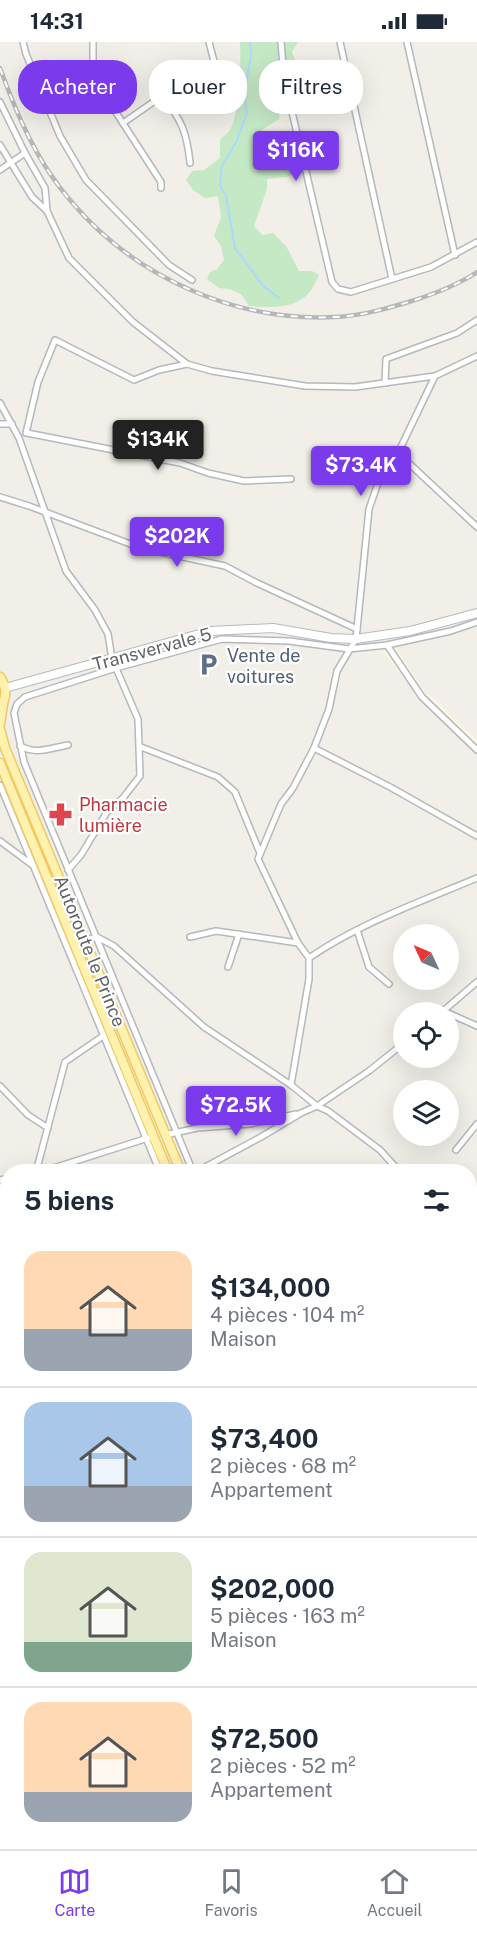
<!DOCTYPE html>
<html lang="fr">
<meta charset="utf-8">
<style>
:root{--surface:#fff;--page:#f6f6f7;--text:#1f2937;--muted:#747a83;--line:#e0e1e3;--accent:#7c3aed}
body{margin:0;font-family:"Public Sans",sans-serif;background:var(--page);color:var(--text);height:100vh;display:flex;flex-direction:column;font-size:22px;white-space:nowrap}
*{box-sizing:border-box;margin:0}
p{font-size:20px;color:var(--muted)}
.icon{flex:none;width:33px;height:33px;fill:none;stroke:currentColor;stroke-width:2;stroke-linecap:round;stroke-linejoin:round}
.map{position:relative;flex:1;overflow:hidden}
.details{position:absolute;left:0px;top:1122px;width:477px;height:686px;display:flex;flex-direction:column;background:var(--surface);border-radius:24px 24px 0 0;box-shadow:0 6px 24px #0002}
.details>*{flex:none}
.top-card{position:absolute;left:18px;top:18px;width:441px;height:54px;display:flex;gap:12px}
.needle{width:39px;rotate:314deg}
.controls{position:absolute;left:393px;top:882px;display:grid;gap:12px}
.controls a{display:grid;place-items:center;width:66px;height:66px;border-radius:50%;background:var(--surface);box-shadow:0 6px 24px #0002;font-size:30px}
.price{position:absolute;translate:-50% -51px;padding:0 14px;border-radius:6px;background:var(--accent);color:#fff;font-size:20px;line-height:39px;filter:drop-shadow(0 2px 3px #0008)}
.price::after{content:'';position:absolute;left:50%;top:36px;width:18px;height:14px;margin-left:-9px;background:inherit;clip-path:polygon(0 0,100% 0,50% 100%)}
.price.current{background:#222;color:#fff}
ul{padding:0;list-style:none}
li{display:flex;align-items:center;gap:18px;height:150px;padding:0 24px}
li+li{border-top:2px solid var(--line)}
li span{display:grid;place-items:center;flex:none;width:168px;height:120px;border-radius:18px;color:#555}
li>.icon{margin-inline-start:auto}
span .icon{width:72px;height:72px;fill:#fffc;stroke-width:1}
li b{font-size:26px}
h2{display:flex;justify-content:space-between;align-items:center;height:72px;padding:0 24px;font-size:26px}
.chip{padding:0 21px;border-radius:24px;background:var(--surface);box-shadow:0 6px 24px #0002;font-size:21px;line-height:54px}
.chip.current{background:var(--accent);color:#fff}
.status{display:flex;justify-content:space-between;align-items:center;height:42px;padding:0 30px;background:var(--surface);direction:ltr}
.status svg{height:16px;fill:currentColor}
.dock{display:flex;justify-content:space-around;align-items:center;height:84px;border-top:2px solid var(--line);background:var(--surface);font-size:16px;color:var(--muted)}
.dock a{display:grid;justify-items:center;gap:3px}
.dock .current{color:var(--accent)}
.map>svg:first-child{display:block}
.commercial{fill:#fef7e0}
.green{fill:#c5e8c5}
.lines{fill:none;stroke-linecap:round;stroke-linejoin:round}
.stream{stroke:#aadaff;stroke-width:2}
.minor-casing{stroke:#b5b8bc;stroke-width:8}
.secondary-casing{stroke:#b6babf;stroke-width:10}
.primary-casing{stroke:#f2c960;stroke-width:11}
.minor{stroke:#fff;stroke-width:5}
.secondary{stroke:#fff;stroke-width:8}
.primary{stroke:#fff2af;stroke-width:8}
.rail-casing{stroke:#b6b7b8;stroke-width:4.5}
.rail{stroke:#fff;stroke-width:2;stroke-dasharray:7;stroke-linecap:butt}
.labels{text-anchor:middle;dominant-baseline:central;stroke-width:4.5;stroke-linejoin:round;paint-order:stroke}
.street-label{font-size:18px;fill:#5f6368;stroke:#fff}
.service-label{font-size:18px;fill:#4e5e75;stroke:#fff;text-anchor:start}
.health-label{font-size:18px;fill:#be3a42;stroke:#fff;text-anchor:start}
</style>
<div class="status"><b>14:31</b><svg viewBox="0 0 49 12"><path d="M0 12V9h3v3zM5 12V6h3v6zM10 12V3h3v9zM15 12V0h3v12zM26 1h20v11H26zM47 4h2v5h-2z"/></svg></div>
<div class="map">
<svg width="477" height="1807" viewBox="0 0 477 1807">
<rect width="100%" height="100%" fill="#f1efe8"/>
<!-- commercial -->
<path class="commercial" d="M 396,605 L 425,651 L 430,653 L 477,698 L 477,709 L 420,655 L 389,617 L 384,610 Z"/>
<!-- green -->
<path class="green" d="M 240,0 L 298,0 L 292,10 L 296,21 L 307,31 L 302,48 L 311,60 L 304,68 L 294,67 L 274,51 L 269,65 L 280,69 L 279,77 L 262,88 L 258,102 L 281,109 L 293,125 L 294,132 L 287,135 L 267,137 L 267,147 L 254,184 L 262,193 L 273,191 L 286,204 L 299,229 L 312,229 L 319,233 C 316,239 313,246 309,251 C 295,267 269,266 249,264 L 241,252 L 229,247 L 219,246 L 207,237 L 210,230 L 217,227 L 224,218 L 221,204 L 214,194 L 221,175 L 218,154 L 205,156 L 193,148 L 186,138 L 192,129 L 204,128 L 220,116 L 220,98 C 223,95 228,91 230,88 C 240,70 241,21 240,0 Z"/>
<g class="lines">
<!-- stream -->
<path class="stream" d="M 250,0 L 251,14 L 244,52 L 247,71 L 237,98 L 222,124 L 220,143 L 226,154 L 235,206 L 263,244 L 279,256"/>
<defs>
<g id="minor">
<path d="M 23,0 L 26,12 L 60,94 L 86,138 L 169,223 L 192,238"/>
<path d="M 93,0 L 93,35 L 161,140 L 161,146"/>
<path d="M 281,0 L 284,36 L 332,240 L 338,247 L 351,250 L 431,225 L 477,200"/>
<path d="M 340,0 L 392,237"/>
<path d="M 407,0 L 455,213"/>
<path d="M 162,54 C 182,78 187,91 190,121"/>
<path d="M 0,60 L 25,111 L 45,146 L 47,169 L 69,216 L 133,280 L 187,322 L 212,329 L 305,344 L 355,345 L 435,334 L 477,314"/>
<path d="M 46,61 L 93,35"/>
<path d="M 123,81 L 162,54 L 216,34 L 217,31 L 209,0"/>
<path d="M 0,103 L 32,155 L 47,169"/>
<path d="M 0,128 L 25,111"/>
<path d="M 385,341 L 386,317 L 457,291 L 477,278"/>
<path d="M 0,361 L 19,396 L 66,529 L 95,568 L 108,592 L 112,617 L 138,677 L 140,734 L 123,756 L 107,770 L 81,813 L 68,828"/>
<path d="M 0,382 L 12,382"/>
<path d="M 26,391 L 38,340 L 55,298 L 134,338 L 159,328 L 187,322"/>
<path d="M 27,391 L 180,421 L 208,431 L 244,439 L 291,437"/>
<path d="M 398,411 L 477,485"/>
<path d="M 0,455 L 29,464 L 141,506 L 225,524 L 257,541 L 357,587"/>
<path d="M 387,603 L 422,655 L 477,708"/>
<path d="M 20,704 C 37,713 50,706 68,703"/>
<path d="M 141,705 L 218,735 L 235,750 L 260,811"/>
<path d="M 314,706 L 390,745 L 477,794"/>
<path d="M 0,743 L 160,1130"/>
<path d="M 0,799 L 31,822"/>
<path d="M 357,888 L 369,925 L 389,942"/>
<path d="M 190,895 L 216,889 L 298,901"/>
<path d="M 86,898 L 97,895 L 114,904 L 204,985 L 291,1043 L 317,1064 L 328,1069 L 380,1108 L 400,1130"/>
<path d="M 309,916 L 298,901 L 258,817 L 281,762 L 293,746 L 314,706 L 329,667 L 337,629 L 356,597 L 369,467 L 379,438 L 398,411 L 435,334"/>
<path d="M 228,925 L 239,892"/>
<path d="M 442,970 L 477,940"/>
<path d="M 448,971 L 477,984"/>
<path d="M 291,1043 L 309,937 L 309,916 C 360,881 420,860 477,836"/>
<path d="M 0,1044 L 28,1073 L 48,1086"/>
<path d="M 165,1093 L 197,1086 L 250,1082 L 296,1072"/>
<path d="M 456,1108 L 477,1082"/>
<path d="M 36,1130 L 65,1020 L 103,994"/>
<path d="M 41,1130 L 148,1096"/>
<path d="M 193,1130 L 24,720 L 14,671 L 17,662 L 25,655 L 116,626 L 222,597 L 289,599 L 349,607 L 387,603 L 451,589 L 477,580"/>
<path d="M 196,1130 L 261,1095 L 301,1071 L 317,1064 L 369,1029 L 404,1001"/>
<path d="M 0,1138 L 8,1136"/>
<path d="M 470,1215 L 477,1226"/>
<path d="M 0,1241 L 8,1223"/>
<path d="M 470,1320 L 477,1320"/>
<path d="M 0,1399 L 8,1402"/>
<path d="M 0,1426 L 8,1410"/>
<path d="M 0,1484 L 8,1487"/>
<path d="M 470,1484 L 477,1485"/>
<path d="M 0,1593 L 8,1598"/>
<path d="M 470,1612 L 477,1607"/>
<path d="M 0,1625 L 8,1608"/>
<path d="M 0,1732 L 8,1732"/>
<path d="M 470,1795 L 477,1795"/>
<path d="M 345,1800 L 361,1807 L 390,1801 L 444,1802"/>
<path d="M 84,1807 L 86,1800"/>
<path d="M 181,1807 L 185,1800"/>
</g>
<path id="secondary" d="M 5,646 L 210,589 L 273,586 L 331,596 L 356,597 L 410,589 L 477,571"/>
<g id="primary">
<path d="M 0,635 C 7,645 7,656 0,666"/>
<path d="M 0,682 L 3,662"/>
<path d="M 0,687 L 5,706 L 181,1130"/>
<path d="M 0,721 L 168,1130"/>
<path d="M 443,1800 L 445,1807"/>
<path d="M 453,1800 L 456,1807"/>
</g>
</defs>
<!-- minor casing -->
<use href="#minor" class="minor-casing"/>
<!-- secondary casing -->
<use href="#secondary" class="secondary-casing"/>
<!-- primary casing -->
<use href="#primary" class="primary-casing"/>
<!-- minor -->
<use href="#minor" class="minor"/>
<!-- secondary -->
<use href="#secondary" class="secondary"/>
<!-- primary -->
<use href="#primary" class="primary"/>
<defs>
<path id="rail" d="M 0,26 C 17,73 37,120 70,158 C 134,235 235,280 335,275 C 362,274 389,266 415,258 C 436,251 458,243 477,230"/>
</defs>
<!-- rail casing -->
<use href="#rail" class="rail-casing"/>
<!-- rail -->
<use href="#rail" class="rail"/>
</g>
<!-- icons -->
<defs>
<symbol id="parking-bare" viewBox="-9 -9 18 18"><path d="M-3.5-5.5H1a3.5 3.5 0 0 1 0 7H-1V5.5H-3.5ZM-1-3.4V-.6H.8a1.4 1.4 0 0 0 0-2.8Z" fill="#5c6f8a" stroke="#fff" stroke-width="2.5" paint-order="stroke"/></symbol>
<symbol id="pharmacy-bare" viewBox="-9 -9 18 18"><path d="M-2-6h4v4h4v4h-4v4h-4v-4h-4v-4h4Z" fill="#e0444e" stroke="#fff" stroke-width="2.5" paint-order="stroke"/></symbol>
</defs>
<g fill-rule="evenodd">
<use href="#parking-bare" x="192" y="606" width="33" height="33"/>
<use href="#pharmacy-bare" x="44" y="756" width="33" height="33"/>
</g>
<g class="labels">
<!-- street labels -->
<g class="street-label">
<text transform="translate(152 607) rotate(-15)">Transvervale 5</text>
<text transform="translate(90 909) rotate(68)">Autoroute le Prince</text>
</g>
<!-- service labels -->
<g class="service-label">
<text x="227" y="613">Vente de<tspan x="227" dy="21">voitures</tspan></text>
</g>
<!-- health labels -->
<g class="health-label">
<text x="79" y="762">Pharmacie<tspan x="79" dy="21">lumière</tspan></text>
</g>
</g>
</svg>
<div class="controls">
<a><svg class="needle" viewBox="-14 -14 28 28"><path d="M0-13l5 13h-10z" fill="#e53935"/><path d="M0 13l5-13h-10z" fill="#747a83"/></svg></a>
<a><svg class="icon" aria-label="locate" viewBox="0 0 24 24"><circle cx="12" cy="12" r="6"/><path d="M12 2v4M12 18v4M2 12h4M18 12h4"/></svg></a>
<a><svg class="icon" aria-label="layers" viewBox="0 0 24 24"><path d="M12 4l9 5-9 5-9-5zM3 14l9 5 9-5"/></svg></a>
</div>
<b class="price" style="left:296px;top:140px">$116K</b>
<b class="price current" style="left:158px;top:429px">$134K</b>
<b class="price" style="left:361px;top:455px">$73.4K</b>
<b class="price" style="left:177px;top:526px">$202K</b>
<b class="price" style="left:236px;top:1095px">$72.5K</b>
<div class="top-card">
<a class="chip current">Acheter</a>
<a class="chip">Louer</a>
<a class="chip">Filtres</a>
</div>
<section class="details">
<h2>5 biens<svg class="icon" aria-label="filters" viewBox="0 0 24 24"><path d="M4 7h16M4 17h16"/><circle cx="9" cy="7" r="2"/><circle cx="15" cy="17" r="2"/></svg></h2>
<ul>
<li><span style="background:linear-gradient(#ffd9b3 65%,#9aa5b1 0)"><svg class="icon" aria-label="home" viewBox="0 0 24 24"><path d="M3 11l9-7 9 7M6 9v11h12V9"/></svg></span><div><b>$134,000</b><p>4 pièces · 104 m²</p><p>Maison</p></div></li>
<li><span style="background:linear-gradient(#a9c7e8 70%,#9aa5b1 0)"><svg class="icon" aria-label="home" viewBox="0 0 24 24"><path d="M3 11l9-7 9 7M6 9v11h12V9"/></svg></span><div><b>$73,400</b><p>2 pièces · 68 m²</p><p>Appartement</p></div></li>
<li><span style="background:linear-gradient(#dfe7d0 75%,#7fa58c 0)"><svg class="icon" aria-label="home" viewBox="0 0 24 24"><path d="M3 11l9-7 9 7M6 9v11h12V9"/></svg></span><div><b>$202,000</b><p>5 pièces · 163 m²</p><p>Maison</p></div></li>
<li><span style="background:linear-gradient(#ffd9b3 75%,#9aa5b1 0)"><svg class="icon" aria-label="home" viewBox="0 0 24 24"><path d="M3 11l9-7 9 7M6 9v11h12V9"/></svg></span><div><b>$72,500</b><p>2 pièces · 52 m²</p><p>Appartement</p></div></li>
</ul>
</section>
</div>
<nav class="dock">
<a class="current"><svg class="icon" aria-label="map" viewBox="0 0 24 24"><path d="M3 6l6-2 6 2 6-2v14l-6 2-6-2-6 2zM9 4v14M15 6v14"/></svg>Carte</a>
<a><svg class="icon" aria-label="saved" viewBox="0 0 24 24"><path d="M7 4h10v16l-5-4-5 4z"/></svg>Favoris</a>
<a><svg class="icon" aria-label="home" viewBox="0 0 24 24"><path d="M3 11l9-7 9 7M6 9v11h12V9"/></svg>Accueil</a>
</nav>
